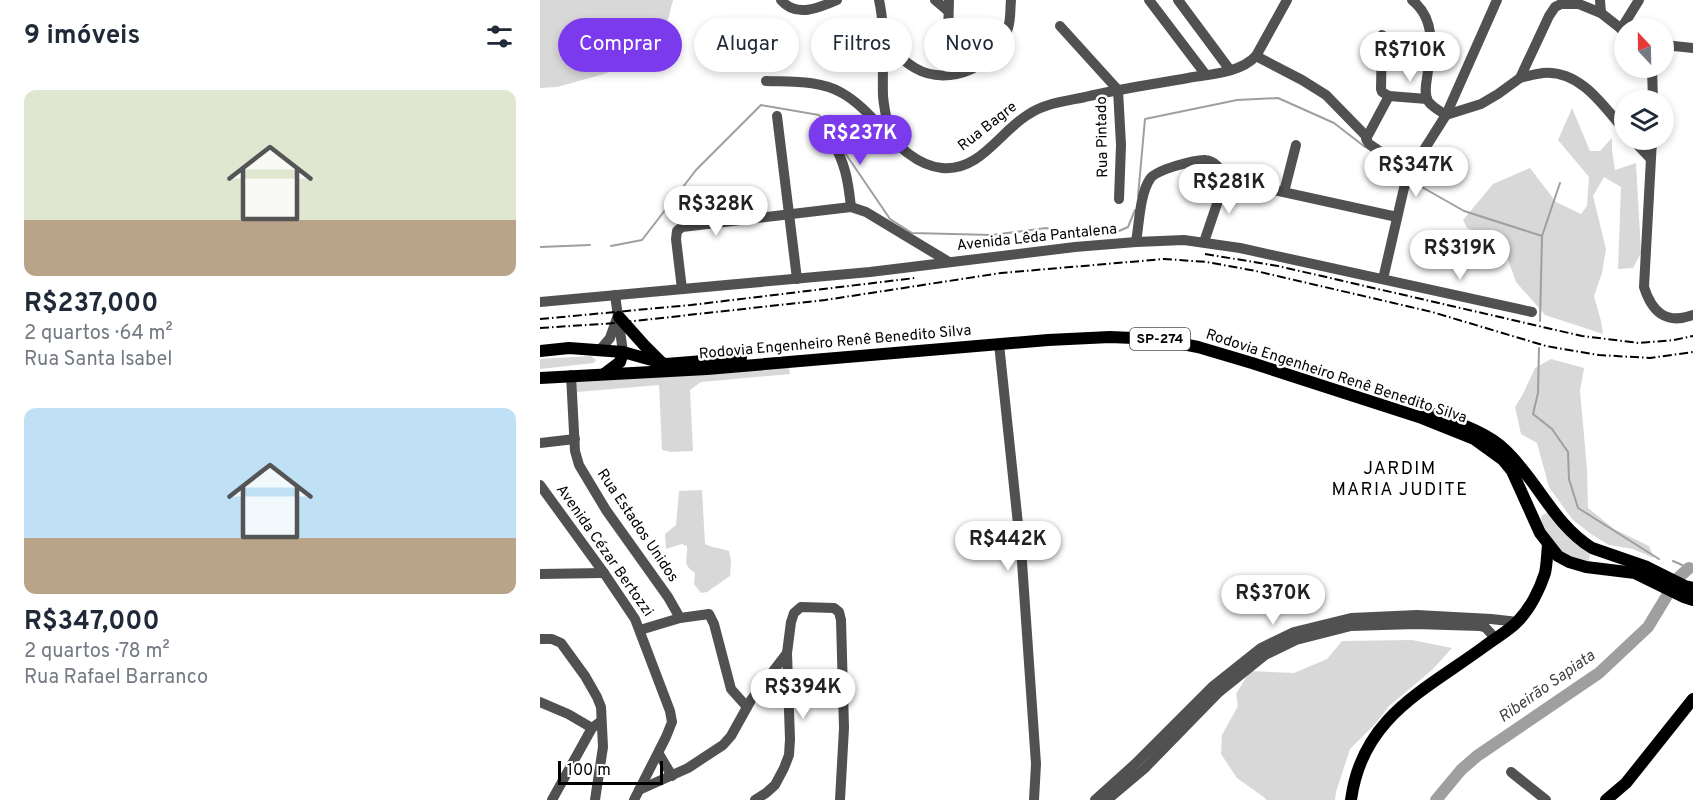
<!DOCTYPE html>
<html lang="pt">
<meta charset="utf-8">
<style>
:root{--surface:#fff;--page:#f6f6f7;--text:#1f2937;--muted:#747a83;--accent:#7c3aed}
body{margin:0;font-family:Overpass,sans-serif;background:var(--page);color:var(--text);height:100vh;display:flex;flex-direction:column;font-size:22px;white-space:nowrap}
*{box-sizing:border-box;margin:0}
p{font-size:20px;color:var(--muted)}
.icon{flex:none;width:33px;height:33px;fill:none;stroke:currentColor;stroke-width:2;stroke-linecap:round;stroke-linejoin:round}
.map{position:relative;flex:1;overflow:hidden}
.sheet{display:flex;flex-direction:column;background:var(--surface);width:540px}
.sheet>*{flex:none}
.top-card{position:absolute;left:18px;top:18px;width:570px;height:54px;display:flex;gap:12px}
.needle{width:39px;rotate:338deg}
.controls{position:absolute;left:1074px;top:18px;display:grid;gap:12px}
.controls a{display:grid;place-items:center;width:60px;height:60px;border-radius:50%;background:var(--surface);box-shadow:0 3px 9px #0003;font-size:30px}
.scale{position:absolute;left:18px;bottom:15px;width:105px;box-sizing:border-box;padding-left:6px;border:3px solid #000;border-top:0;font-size:16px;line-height:21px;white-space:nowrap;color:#000;-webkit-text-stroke:4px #fff;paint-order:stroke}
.price{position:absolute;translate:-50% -51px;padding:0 14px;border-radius:21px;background:#fff;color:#222;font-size:20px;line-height:39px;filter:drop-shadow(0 2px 3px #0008)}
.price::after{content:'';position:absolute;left:50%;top:36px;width:18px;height:14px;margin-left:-9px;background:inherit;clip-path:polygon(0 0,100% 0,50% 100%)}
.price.on{background:var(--accent);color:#fff}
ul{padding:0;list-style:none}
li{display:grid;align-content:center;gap:12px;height:318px;padding:0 24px}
li span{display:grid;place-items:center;height:186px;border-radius:12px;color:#555}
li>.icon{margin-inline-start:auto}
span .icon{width:108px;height:108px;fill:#fffc;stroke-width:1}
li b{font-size:26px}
h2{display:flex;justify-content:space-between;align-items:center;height:72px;padding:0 24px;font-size:26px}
.pill{padding:0 21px;border-radius:27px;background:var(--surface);box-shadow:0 3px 9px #0003;font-size:21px;line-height:54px}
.pill.on{background:var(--accent);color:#fff}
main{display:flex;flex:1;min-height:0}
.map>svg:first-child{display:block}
.green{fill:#d8d8d8}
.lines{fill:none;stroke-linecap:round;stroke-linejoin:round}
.stream{stroke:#9f9f9f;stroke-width:2}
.river{stroke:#9f9f9f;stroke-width:12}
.minor{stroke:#515151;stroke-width:10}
.major{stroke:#000;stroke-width:12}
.rail{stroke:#000;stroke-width:2;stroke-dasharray:9 3 1.5 3;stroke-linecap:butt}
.labels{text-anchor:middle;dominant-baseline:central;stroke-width:5;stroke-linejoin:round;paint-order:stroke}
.shield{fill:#fff;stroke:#4c4c4c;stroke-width:1.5}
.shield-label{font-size:14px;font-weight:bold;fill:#000}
.street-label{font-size:15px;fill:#000;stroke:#fff}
.water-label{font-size:16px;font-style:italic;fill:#404040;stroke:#fff}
.quarter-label{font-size:18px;letter-spacing:1.5px;fill:#000;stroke:#fff}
</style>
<main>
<section class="sheet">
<h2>9 imóveis<svg class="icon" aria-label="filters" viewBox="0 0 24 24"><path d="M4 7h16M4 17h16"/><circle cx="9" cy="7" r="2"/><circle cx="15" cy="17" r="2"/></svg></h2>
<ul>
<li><span style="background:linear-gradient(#dfe7d0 70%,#b9a48a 0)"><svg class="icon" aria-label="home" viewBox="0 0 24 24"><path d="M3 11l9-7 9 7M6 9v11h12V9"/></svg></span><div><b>R$237,000</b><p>2 quartos · 64 m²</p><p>Rua Santa Isabel</p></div></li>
<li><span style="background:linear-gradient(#bfe0f5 70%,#b9a48a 0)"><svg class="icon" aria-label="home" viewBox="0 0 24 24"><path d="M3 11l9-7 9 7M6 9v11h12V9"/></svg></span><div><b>R$347,000</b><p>2 quartos · 78 m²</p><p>Rua Rafael Barranco</p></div></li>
</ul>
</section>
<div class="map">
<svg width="1153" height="800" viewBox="0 0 1153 800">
<rect width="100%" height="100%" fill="#fff"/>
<!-- green -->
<g class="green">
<path d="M 0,0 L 133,0 L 125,31 L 94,62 L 64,74 L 17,87 L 0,88 Z"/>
<path d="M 1032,108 L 1050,151 L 1060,151 L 1072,138 L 1072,150 L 1075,170 L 1096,163 L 1101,253 L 1093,268 L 1078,269 L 1081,187 L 1064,177 L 1053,196 L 1066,249 L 1062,273 L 1054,296 L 1061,321 L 1063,334 L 1005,315 L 976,282 L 963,246 L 945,232 L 935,231 L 927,228 L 923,220 L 953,184 L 990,168 L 1016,202 L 1041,214 L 1047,206 L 1049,177 L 1018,140 Z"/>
<path d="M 51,356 L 56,360 L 54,363 L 0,369 L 0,359 Z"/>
<path d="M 1011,359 L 1044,368 L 1040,391 L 1047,469 L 1048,508 L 1074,529 L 1109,546 L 1114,558 L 1093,549 L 1069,545 L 1051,534 L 1032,519 L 1009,487 L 997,443 L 981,434 L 975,407 L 983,394 L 995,368 Z"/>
<path d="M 249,366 L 250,374 L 161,382 L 150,390 L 153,451 L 131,452 L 122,450 L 119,385 L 37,392 L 36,380 Z"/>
<path d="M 162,490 L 165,544 C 172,548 181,548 189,551 L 191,561 L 190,576 L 167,592 L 161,593 L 154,584 L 155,573 C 141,563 148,561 147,546 L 142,544 L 126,549 L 125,534 L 136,525 L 139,491 Z"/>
<path d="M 1009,513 L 1050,552 L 1049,561 L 1044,563 C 1039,562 1034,560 1030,558 C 1017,551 1002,532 1001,517 L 1004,514 Z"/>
<path d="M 872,640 L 912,648 L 892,670 L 849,706 L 836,723 L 810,749 L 796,792 L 795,800 L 726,800 L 725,798 L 697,778 L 681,754 L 682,735 L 698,706 L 696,694 L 710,671 L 754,673 L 787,659 L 802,641 Z"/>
</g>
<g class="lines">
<!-- stream -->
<g class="stream">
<path d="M 301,147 L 350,219 L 372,233 L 452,235 L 506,228 L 540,237 L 570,235 L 588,227 L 595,210"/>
<path d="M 847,162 L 863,174"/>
<path d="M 873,182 L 924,211 L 1002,236 L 1020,183"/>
<path d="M 598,196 L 605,119 L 697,100 L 738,98 L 794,123 L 825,147"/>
<path d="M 71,246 L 102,240 L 156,170 L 221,105 L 279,115 L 293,134"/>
<path d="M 0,247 L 50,245"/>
<path d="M 1000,321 L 1002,237"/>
<path d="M 999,348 L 998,393 L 993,414 L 1012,429 L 1028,452 L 1029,479 L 1038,508 L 1119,559"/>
<path d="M 1133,561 L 1149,568 L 1153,568"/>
</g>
<!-- river -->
<g class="river">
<path d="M 1138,578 L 1149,568"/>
<path d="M 896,800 L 921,770 L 937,756 L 1059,673 L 1108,627 L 1128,594"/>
</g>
<!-- minor -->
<g class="minor">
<path d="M 241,0 C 256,18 279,8 297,0"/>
<path d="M 339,0 C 346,31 342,64 343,96 C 344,109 347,121 350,134"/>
<path d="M 395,0 L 408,11"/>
<path d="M 609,0 L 666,75"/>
<path d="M 638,0 L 690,70"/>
<path d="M 872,0 C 897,20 891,50 887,78 C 886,85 884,94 888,101 C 892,107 900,111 906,115"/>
<path d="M 1060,0 L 1061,13"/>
<path d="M 520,26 L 578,90 L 581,145 L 579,199"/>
<path d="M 1081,29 L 1099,0"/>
<path d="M 842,35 L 841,89 L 842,92 L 849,96 L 887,99"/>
<path d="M 343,42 C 353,51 363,61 375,68 C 409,88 459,65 468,28 C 471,19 470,9 471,0"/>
<path d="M 1124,45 L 1153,48"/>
<path d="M 716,56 L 762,80 L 786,95 L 827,137"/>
<path d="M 1112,68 L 1113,100"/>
<path d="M 407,75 L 409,0"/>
<path d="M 980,78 C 987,76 995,74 1003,73 C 1040,70 1063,105 1084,130"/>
<path d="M 226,81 C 251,82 280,80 302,93 C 338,113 360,164 402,168 C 440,172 460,131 489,114 C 506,103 526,101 545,97 C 579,89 614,84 648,78 C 671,74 700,73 716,56 L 747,0"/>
<path d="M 849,96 L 826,139 L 829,144 L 870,172"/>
<path d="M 906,115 L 941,104 L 958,94 L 980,78 L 1009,16 L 1015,7 L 1021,4 L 1039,4 L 1061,13 L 1084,31"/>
<path d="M 237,116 L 257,279"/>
<path d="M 291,138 C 305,163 308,179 311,207"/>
<path d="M 1093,140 L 1110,158"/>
<path d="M 1112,140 L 1104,287 C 1112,312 1126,325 1153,315"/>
<path d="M 684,179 L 857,217"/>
<path d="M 744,192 L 756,145"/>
<path d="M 596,242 C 599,225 600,193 610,179 C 615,170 656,159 666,160 C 668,160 674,163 675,164 C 680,167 682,174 684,179"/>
<path d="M 664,242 L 682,189 L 684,179"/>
<path d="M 843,279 L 864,188 L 870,172 L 906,115 L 957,0"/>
<path d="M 142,289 L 136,239 L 137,231 L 142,227 L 311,207 L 326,212 L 409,262"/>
<path d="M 75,295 L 83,352"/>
<path d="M 0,302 L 330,272 L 535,247 L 596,242 L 644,240 L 700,248 L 992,312"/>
<path d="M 459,344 L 482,562 L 496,764 L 494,800"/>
<path d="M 59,351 L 70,338 L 77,318"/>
<path d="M 31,375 L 35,451 L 39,465 L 66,510 L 128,597 L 140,618"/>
<path d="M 0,443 L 35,439"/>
<path d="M 0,485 L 64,573 L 95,619 L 130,711 L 132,722 L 126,737 L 94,800"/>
<path d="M 0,574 L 64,573"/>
<path d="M 100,630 L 140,618 L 169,614 L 174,624 L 191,689 L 207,707"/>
<path d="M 0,639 L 12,639 L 21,643 L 45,676 L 57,697 L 61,707 L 63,747 L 55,800"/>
<path d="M 0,702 L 28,714 L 52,728"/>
<path d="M 119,754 L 132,776"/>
<path d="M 971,772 L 1006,800"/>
<path d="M 99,790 L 148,768 L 183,745 L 191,736 L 211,700 L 247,653"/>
<path d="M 12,800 L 52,728 L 60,722"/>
<path d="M 215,800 L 226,793 L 235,785 L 244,768 L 249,755 L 250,739 L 247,653 L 251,622 L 254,613 L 261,607 L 294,608 L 299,612 L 301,620 L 304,728 L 300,800"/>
<path d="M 555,800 L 595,764 L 672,687 L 721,648 L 754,632 L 811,618 L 877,615 L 951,619 L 978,622"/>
<path d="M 567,800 L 604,769 L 679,692 L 725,655 L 756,640 L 811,626 L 875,624 L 940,626 L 945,627 L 955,638"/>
</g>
<!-- major -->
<g class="major">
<path d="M 79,317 L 104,345 L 121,362"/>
<path d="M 0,351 L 29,348 L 83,352 L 126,364 L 201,358"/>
<path d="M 64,374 L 80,362 L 83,352"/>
<path d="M 0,378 L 167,369 L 508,340 L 570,337 L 617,339 L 658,347 L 712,363 L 879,417 L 934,439 L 963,460 L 972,471 L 1000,533 L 1018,556 L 1029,562 L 1046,567 L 1095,573 L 1144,597 L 1153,600"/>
<path d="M 886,412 C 909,419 947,432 964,449 C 997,479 1013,524 1052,548 L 1107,567 L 1145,586 L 1153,588"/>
<path d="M 811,800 C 822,717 884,691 945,646 C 955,638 969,631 978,621 C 990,609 1000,589 1005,573 C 1007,564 1007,554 1008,545"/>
<path d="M 1066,800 L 1086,783 L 1153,699"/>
</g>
<!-- rail -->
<g class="rail">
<path d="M 665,254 L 738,266 L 1042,336 L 1099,343 L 1134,340 L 1153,336"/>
<path d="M 0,319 L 151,305 L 375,278"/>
<path d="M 0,328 L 76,323 L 185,311 L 285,300 L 461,273 L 624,259 L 667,262 L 716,271 L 892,312 L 1006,346 L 1059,355 L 1110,358 L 1153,352"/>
</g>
</g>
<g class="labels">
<!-- shield labels -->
<rect class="shield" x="590" y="328" width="60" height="22" rx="4.5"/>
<g class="shield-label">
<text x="620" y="339">SP-274</text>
</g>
<!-- street labels -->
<g class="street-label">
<text transform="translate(448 127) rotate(-38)">Rua Bagre</text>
<text transform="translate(563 137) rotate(-91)">Rua Pintado</text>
<text transform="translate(497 238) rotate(-6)">Avenida Lêda Pantalena</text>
<text transform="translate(295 343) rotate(-5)">Rodovia Engenheiro Renê Benedito Silva</text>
<text transform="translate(796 377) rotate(18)">Rodovia Engenheiro Renê Benedito Silva</text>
<text transform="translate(97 526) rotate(56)">Rua Estados Unidos</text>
<text transform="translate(64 551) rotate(55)">Avenida Cézar Bertozzi</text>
</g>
<!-- water labels -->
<g class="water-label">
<text transform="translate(1007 687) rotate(-35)">Ribeirão Sapiata</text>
</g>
<!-- quarter labels -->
<g class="quarter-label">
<text x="860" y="469">JARDIM<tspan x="860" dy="21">MARIA JUDITE</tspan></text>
</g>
</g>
</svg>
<div class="controls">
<a><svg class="needle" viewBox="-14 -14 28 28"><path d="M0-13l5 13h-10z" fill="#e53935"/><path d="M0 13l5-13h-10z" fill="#747a83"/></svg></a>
<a><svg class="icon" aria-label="layers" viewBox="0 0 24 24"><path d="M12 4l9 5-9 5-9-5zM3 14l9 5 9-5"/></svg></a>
</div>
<div class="scale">100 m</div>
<b class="price" style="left:870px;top:83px">R$710K</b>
<b class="price on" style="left:320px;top:166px">R$237K</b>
<b class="price" style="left:876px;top:198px">R$347K</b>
<b class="price" style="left:689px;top:215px">R$281K</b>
<b class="price" style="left:176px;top:237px">R$328K</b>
<b class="price" style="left:920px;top:281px">R$319K</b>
<b class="price" style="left:468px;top:572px">R$442K</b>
<b class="price" style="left:733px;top:626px">R$370K</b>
<b class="price" style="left:263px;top:720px">R$394K</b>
<div class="top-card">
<a class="pill on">Comprar</a>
<a class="pill">Alugar</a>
<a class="pill">Filtros</a>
<a class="pill">Novo</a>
</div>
</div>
</main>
